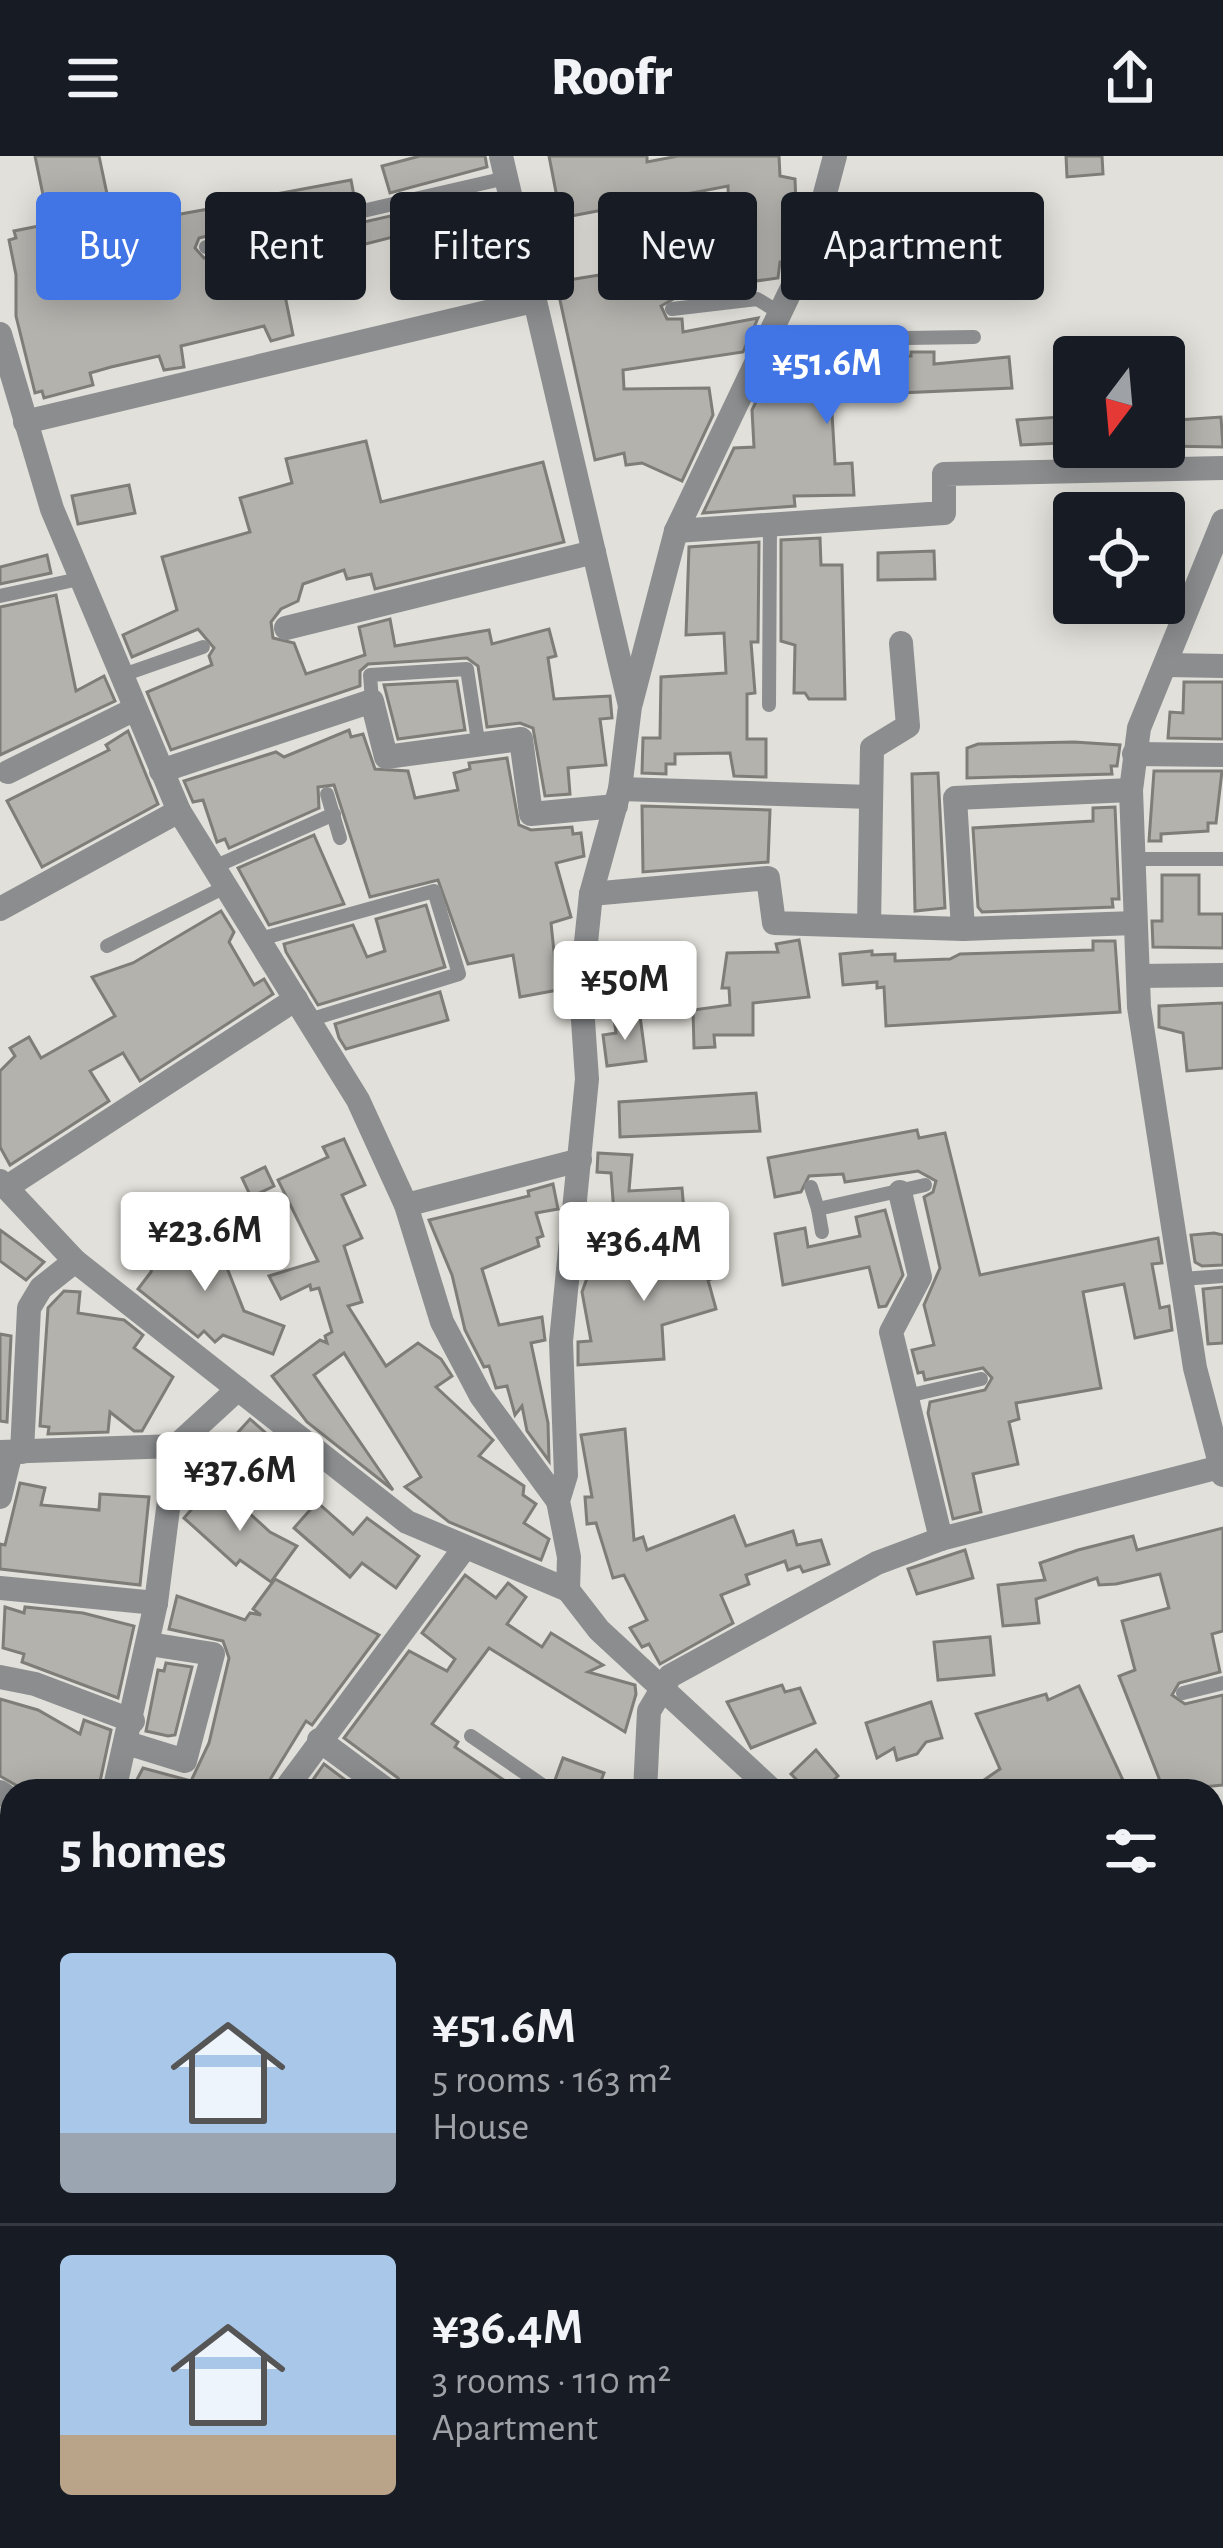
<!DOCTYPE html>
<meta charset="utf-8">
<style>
:root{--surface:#171b24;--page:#242831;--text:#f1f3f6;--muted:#9ea1a6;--line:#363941;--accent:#4175e6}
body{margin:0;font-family:"Alegreya Sans",sans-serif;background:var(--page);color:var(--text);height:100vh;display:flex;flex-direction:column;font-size:45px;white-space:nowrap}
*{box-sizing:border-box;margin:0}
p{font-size:39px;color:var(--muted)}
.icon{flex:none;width:66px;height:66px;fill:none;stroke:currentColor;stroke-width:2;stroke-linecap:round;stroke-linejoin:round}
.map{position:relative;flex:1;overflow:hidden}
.side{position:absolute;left:0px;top:1623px;width:1224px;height:771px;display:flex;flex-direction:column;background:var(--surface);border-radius:36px 36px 0 0;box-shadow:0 6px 30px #0003}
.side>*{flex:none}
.top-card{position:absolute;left:36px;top:36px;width:1152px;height:108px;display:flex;gap:24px}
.needle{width:78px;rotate:196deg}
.tools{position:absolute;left:1053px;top:180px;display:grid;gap:24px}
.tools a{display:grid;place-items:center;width:132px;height:132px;border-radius:12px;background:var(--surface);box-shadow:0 6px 30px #0003;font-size:60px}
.price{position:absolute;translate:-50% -102px;padding:0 27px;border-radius:12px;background:#fff;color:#222;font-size:39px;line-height:78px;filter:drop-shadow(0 3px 6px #0008)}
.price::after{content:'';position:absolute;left:50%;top:72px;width:36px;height:27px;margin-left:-18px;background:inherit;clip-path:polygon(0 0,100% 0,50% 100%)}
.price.selected{background:var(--accent);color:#fff}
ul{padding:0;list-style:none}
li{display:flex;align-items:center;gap:36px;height:300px;padding:0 60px}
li+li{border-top:3px solid var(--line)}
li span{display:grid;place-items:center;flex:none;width:336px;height:240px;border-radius:12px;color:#555}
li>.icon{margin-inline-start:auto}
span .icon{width:144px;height:144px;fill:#fffc;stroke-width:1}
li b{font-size:51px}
h2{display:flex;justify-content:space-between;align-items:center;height:144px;padding:0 60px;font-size:51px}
.pill{padding:0 42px;border-radius:12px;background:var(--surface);box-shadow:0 6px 30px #0003;font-size:42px;line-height:108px}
.pill.selected{background:var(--accent);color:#fff}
header{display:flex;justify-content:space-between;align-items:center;height:156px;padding:0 60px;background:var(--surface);font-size:54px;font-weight:800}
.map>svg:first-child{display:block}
.built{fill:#d5d3c6}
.building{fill:#b3b2ad;stroke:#7e7d78;stroke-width:3}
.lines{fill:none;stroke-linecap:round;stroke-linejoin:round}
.service{stroke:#8b8d8f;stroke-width:14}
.minor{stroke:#8b8d8f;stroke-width:24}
</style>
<header><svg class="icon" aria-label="menu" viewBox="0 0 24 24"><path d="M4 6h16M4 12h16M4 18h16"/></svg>Roofr<svg class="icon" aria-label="share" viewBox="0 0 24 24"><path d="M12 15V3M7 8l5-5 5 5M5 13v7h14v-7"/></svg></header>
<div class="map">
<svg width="1223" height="2392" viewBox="0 0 1223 2392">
<rect width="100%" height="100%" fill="#e1e0da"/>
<!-- built -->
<path class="built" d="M 252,2382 L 638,2382 L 648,2392 L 236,2392 Z"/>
<!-- building -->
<g class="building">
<path d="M 35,0 L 99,0 L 111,57 L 160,46 L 164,61 L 236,48 L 240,72 L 199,82 L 195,92 L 204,102 L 448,47 L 452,66 L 279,110 L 293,179 L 271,185 L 264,170 L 181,190 L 184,211 L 164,214 L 159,200 L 111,211 L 90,217 L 93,229 L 44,242 L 42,235 L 35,237 L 16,160 L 16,119 L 9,84 L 16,82 L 14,75 L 49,68 Z"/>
<path d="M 420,0 L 485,0 L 487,11 L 390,37 L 382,10 Z"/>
<path d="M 549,0 L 647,0 L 647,6 L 678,0 L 779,0 L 780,20 L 795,23 L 797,77 L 792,84 L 783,84 L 786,105 L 780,106 L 778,122 L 689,134 L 661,150 L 667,163 L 682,163 L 683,176 L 758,162 L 743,196 L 623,214 L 624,233 L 709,232 L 713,259 L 682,325 L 642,307 L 626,309 L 624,297 L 595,304 L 556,126 L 730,98 L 728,30 L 561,62 Z"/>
<path d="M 1066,0 L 1102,0 L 1103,18 L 1067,21 Z"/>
<path d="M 351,24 L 355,45 L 275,64 L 271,39 Z"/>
<path d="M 911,196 L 934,196 L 934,208 L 1009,201 L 1012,232 L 831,240 L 835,308 L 852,307 L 854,339 L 794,340 L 795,350 L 703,357 L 734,292 L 754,291 L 752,254 L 763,231 L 775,231 L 774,219 L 886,208 L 886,200 L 911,200 Z"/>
<path d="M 1060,261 L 1060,287 L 1021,289 L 1017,264 Z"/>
<path d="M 1221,261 L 1223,291 L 1164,290 L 1164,265 Z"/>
<path d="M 366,285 L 381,346 L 543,306 L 564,386 L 375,433 L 371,418 L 347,423 L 344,414 L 303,428 L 298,445 L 281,453 L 271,466 L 273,482 L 294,487 L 306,518 L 365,499 L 359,471 L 390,463 L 395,490 L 489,474 L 492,488 L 549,473 L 556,500 L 548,502 L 554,543 L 610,540 L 612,562 L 600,563 L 606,609 L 568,612 L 570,638 L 545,640 L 533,572 L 520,567 L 487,571 L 478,510 L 467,502 L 368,508 L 360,515 L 360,530 L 171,594 L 147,536 L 212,509 L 209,500 L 214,492 L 198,473 L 132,501 L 123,479 L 177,454 L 162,401 L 250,376 L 240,342 L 292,327 L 286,303 Z"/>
<path d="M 129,329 L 135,357 L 78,368 L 72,340 Z"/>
<path d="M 820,382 L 821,409 L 842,409 L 845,543 L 809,543 L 805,537 L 794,537 L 795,489 L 781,485 L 781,384 Z"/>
<path d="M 759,386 L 758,486 L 751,486 L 755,537 L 747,538 L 747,583 L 766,583 L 766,621 L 734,620 L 730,597 L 675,598 L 675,608 L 666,608 L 666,618 L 642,617 L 643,582 L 660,582 L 661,521 L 726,517 L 724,477 L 686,479 L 689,391 Z"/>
<path d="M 934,395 L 935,423 L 878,424 L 878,397 Z"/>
<path d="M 47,399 L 51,417 L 0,428 L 0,411 Z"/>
<path d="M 56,439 L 76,535 L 104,520 L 115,545 L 0,599 L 0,451 Z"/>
<path d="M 457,525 L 465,574 L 398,583 L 384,529 Z"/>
<path d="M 1184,526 L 1223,526 L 1223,583 L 1168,582 L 1170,556 L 1183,557 Z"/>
<path d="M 349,574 L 351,581 L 363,578 L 375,613 L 408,615 L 415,642 L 458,634 L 454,617 L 470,613 L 469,607 L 507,602 L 519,669 L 531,674 L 572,671 L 573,678 L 581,677 L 584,700 L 556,707 L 571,761 L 551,767 L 558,834 L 520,841 L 513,799 L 468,808 L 438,724 L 370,741 L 334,629 L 318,631 L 319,652 L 229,692 L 225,683 L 217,686 L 203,644 L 193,646 L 184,625 L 276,596 L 284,601 Z"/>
<path d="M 128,575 L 158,648 L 42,711 L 7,645 L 109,594 L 106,589 Z"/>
<path d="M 1074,586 L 1120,589 L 1117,610 L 1111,610 L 1112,618 L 967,622 L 967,592 L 978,588 Z"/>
<path d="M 1154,615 L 1222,615 L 1216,667 L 1208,667 L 1208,675 L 1161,678 L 1161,685 L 1149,685 Z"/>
<path d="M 938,617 L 945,752 L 915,755 L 912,618 Z"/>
<path d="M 642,650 L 770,654 L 768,706 L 643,716 Z"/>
<path d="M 1115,651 L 1119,743 L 1112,743 L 1113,751 L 982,756 L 978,751 L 973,672 L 1093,665 L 1093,652 Z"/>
<path d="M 314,679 L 344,748 L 269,769 L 238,712 Z"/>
<path d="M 1162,719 L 1199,719 L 1199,758 L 1223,758 L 1223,792 L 1153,791 L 1152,765 L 1162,765 Z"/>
<path d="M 426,749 L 445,811 L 318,849 L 286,796 L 284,788 L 353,769 L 367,801 L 385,795 L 376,763 Z"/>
<path d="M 221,755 L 234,776 L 229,786 L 254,829 L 264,823 L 273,838 L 140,925 L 123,897 L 90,915 L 109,945 L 10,1009 L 0,991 L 0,915 L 15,900 L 10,892 L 29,881 L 41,902 L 115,860 L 92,821 L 133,807 Z"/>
<path d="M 799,784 L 809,841 L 753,847 L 753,879 L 714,879 L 715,891 L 694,892 L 693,854 L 730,849 L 729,832 L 722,832 L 727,797 L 778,796 L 776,788 Z"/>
<path d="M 1093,785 L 1115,785 L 1120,856 L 886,870 L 884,831 L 877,832 L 877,826 L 843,829 L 840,798 L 872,795 L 872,799 L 895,798 L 895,805 L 950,803 L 960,798 L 1093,794 Z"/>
<path d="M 626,796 L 677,801 L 677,831 L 627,829 Z"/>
<path d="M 440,836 L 448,864 L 346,893 L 339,882 L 335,868 Z"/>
<path d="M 1223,847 L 1223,912 L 1187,915 L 1183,877 L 1159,871 L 1159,850 Z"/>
<path d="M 640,860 L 646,905 L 607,910 L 603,879 L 616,877 L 614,863 Z"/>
<path d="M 756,937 L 760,975 L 620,981 L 619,946 Z"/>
<path d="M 917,974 L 919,982 L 945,977 L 980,1119 L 1158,1082 L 1162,1107 L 1152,1108 L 1160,1152 L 1169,1150 L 1172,1174 L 1135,1182 L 1124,1128 L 1083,1136 L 1101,1232 L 1016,1247 L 1019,1263 L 1009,1266 L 1018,1308 L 973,1318 L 981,1356 L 953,1363 L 928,1257 L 930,1246 L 985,1234 L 992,1222 L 983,1212 L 925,1224 L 923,1216 L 918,1217 L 912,1194 L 934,1189 L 924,1149 L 940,1112 L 924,1041 L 933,1036 L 936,1025 L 918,1015 L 845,1026 L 843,1018 L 809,1020 L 801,1036 L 775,1041 L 768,1002 Z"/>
<path d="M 344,983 L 365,1029 L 342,1039 L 362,1082 L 344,1090 L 362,1146 L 348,1150 L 386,1210 L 418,1187 L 441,1203 L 452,1220 L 436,1231 L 493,1284 L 479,1300 L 524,1330 L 523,1339 L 536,1348 L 524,1367 L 549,1383 L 541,1404 L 449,1366 L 405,1331 L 421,1321 L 344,1197 L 314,1219 L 393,1334 L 307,1266 L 272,1220 L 320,1184 L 327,1187 L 325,1180 L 332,1176 L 319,1132 L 311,1134 L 310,1129 L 281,1143 L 269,1120 L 318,1105 L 278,1024 L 328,1001 L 323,991 Z"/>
<path d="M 598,997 L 632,999 L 629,1035 L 682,1032 L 685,1067 L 615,1071 L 611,1017 L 597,1016 Z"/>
<path d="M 265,1011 L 274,1030 L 251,1041 L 242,1022 Z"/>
<path d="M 553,1028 L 558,1053 L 536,1057 L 543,1080 L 537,1082 L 539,1090 L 482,1113 L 499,1169 L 542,1161 L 545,1184 L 531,1187 L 548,1267 L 549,1305 L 527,1275 L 522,1250 L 515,1259 L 507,1230 L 496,1232 L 489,1210 L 484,1211 L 465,1174 L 452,1119 L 429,1064 L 529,1040 L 528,1035 Z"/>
<path d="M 885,1054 L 903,1119 L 886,1150 L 879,1151 L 869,1111 L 783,1129 L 775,1078 L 805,1072 L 808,1091 L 860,1080 L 856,1061 Z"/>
<path d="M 0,1074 L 44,1106 L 26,1124 L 0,1105 Z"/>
<path d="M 1214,1077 L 1223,1079 L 1223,1109 L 1202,1110 L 1195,1106 L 1191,1079 Z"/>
<path d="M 184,1081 L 216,1084 L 244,1155 L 284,1170 L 273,1198 L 223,1179 L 215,1186 L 204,1175 L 198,1181 L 138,1133 L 151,1116 L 157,1087 Z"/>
<path d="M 709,1089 L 720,1120 L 708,1124 L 716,1153 L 662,1169 L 664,1203 L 578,1209 L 578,1186 L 591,1185 L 582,1136 L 590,1114 Z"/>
<path d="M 1223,1131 L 1223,1187 L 1208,1188 L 1203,1133 Z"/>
<path d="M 64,1135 L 80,1136 L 78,1157 L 124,1164 L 143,1179 L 134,1192 L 173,1221 L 142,1275 L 134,1275 L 110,1256 L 108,1276 L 48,1278 L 49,1271 L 40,1270 L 48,1152 Z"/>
<path d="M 0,1178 L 11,1180 L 7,1266 L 0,1265 Z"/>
<path d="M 250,1263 L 267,1278 L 249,1298 L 232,1283 Z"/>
<path d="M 625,1273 L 634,1384 L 643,1381 L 647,1394 L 734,1360 L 746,1390 L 793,1375 L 797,1389 L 821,1384 L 829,1408 L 803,1416 L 800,1410 L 788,1414 L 785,1405 L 746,1419 L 749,1428 L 721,1439 L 733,1467 L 660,1508 L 649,1488 L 642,1491 L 630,1472 L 647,1464 L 624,1419 L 613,1422 L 596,1367 L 587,1368 L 585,1341 L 592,1341 L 581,1279 Z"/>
<path d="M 20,1327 L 45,1332 L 41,1349 L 99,1354 L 100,1338 L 149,1341 L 140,1429 L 0,1413 L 0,1388 L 5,1389 Z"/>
<path d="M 210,1332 L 221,1342 L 226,1336 L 270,1376 L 297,1390 L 271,1426 L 240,1404 L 236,1409 L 184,1362 Z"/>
<path d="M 317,1346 L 353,1378 L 367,1362 L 419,1400 L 396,1432 L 362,1407 L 350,1421 L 294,1372 Z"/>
<path d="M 1223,1372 L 1223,1475 L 1212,1478 L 1220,1516 L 1179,1527 L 1172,1539 L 1185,1548 L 1223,1539 L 1223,1629 L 1164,1635 L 1119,1520 L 1135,1514 L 1122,1465 L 1169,1452 L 1160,1418 L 1116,1428 L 1099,1429 L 1097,1422 L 1036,1443 L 1039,1467 L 1003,1470 L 998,1429 L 1045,1424 L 1040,1407 L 1078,1394 L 1133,1380 L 1137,1394 Z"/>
<path d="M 965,1394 L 973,1422 L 917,1438 L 908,1413 Z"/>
<path d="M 465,1419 L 496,1442 L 508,1427 L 526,1441 L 507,1468 L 542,1491 L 551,1477 L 603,1509 L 588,1516 L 635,1529 L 636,1538 L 625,1576 L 489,1492 L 432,1568 L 458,1586 L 455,1591 L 520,1635 L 404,1635 L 398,1622 L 344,1582 L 409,1495 L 447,1515 L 455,1503 L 422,1477 Z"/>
<path d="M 275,1423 L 379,1479 L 312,1569 L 306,1565 L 263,1635 L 131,1635 L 143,1612 L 191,1625 L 209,1587 L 229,1502 L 223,1485 L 169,1473 L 177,1440 L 245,1464 L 250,1457 L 261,1459 L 253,1453 Z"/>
<path d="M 5,1451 L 24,1457 L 25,1451 L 83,1457 L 134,1470 L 118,1542 L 22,1506 L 24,1498 L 3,1492 Z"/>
<path d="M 990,1481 L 994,1519 L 938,1524 L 934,1486 Z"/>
<path d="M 166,1507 L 192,1511 L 175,1579 L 168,1580 L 146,1575 L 158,1514 L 164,1515 Z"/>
<path d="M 782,1529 L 785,1536 L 800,1532 L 815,1567 L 751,1592 L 727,1546 Z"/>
<path d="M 1079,1530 L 1128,1635 L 968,1635 L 1000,1613 L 976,1558 L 1046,1538 L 1048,1544 Z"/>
<path d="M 0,1543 L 38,1554 L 80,1578 L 84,1564 L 111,1574 L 98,1635 L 26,1635 L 0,1620 Z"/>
<path d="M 931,1546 L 942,1582 L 926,1586 L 917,1598 L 897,1604 L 894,1592 L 877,1602 L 866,1567 Z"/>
<path d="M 816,1594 L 838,1620 L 822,1635 L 808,1635 L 791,1618 Z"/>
<path d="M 563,1602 L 604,1617 L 597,1635 L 562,1635 L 555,1624 Z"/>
<path d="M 324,1608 L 360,1635 L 318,1635 L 310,1628 Z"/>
</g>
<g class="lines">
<!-- service -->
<g class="service">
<path d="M 206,91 L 506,22"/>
<path d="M 672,153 L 757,143 L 777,155"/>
<path d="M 768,184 L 974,181"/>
<path d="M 0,440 L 79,423"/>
<path d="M 120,520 L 203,491"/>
<path d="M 372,545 L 370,519 L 467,513 L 478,585"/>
<path d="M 769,549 L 770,369"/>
<path d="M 327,638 L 340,682"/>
<path d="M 1133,703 L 1223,703"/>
<path d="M 214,711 L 334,658"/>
<path d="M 260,783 L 434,735 L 459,818 L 309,864"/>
<path d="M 107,790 L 225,731"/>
<path d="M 811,1031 L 818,1053"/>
<path d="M 822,1076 L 818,1053 L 925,1029"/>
<path d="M 1182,1123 L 1223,1120"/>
<path d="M 907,1240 L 981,1223"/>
<path d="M 1183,1537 L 1223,1527"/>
<path d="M 471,1580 L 551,1635"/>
<path d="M 0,1743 L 12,1753"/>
<path d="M 1158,2382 L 1167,2392"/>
</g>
<!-- minor -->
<g class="minor">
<path d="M 501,0 L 630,550 L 620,633 L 591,738 L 581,835 L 587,923 L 561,1185 L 566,1319 L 558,1345 L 569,1401 L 568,1434 L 599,1474 L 773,1635"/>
<path d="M 0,178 L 52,353 L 179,655 L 358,944 L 406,1049 L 442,1166 L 481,1240 L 558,1345"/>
<path d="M 25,266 L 533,145"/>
<path d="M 1223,365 L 1139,572 L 1131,634 L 1139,851 L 1195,1212 L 1223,1319"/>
<path d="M 676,375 L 944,357 L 944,318 L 1223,312"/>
<path d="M 286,472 L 594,396"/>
<path d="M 1167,509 L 1223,510"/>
<path d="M 631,547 L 676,375 L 810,94 L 835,0"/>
<path d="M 1134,598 L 1223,599"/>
<path d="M 161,615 L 372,545 L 386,601 L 521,583 L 531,658 L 616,650"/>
<path d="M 8,616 L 133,554"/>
<path d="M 620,633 L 871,641"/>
<path d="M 591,738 L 768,722 L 774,767 L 963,773 L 1135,767"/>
<path d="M 0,753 L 179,655"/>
<path d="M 869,770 L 872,592 L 908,570 L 901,487"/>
<path d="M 963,773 L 955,642 L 1131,634"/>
<path d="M 1138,820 L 1223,819"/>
<path d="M 0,1025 L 75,1105 L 407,1366 L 568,1434"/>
<path d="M 7,1031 L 296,843"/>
<path d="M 900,1036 L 920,1121 L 891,1176 L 941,1383"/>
<path d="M 406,1049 L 580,1004"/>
<path d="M 0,1296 L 176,1290 L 238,1233"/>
<path d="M 22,1296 L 29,1152 L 41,1132 L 75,1105"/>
<path d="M 0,1341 L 11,1296"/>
<path d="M 0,1432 L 156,1447"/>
<path d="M 0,1521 L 35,1528 L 133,1565"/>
<path d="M 319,1584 L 388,1635"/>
<path d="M 127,1587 L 185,1605 L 213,1498 L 149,1488"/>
<path d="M 114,1635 L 156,1447 L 176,1290"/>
<path d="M 284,1635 L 463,1394"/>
<path d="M 645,1635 L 649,1555 L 670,1520 L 877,1407 L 941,1383 L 1220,1311"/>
<path d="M 0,1636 L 12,1644"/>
<path d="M 0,1785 L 12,1769"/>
<path d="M 0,1820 L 12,1831"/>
<path d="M 1212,2045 L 1223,2056"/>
<path d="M 0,2143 L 12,2135"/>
<path d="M 1212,2241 L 1223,2234"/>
<path d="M 0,2264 L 12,2290"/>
<path d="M 55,2382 L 59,2392"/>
<path d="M 670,2382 L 674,2392"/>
<path d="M 838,2382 L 848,2392"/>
<path d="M 1007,2392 L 1020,2382"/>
</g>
</g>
</svg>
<div class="tools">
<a><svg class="needle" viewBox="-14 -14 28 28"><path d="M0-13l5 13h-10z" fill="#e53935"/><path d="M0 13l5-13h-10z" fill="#9ea1a6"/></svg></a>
<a><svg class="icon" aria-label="locate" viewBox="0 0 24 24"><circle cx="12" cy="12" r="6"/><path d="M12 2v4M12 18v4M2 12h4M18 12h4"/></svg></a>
</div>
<b class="price selected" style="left:827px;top:271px">¥51.6M</b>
<b class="price" style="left:625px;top:887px">¥50M</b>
<b class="price" style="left:205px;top:1138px">¥23.6M</b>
<b class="price" style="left:644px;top:1148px">¥36.4M</b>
<b class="price" style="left:240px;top:1378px">¥37.6M</b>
<div class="top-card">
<a class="pill selected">Buy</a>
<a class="pill">Rent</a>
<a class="pill">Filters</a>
<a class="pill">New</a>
<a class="pill">Apartment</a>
</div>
<section class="side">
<h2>5 homes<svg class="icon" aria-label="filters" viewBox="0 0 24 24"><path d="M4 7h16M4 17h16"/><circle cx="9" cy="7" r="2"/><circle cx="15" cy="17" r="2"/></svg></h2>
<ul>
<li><span style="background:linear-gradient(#a9c7e8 75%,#9aa5b1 0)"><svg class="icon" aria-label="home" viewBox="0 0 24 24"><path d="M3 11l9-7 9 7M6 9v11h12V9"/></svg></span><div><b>¥51.6M</b><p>5 rooms · 163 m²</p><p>House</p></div></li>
<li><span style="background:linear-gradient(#a9c7e8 75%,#b9a48a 0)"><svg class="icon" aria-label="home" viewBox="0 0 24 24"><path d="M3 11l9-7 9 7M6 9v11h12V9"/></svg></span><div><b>¥36.4M</b><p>3 rooms · 110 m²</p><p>Apartment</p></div></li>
</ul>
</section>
</div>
